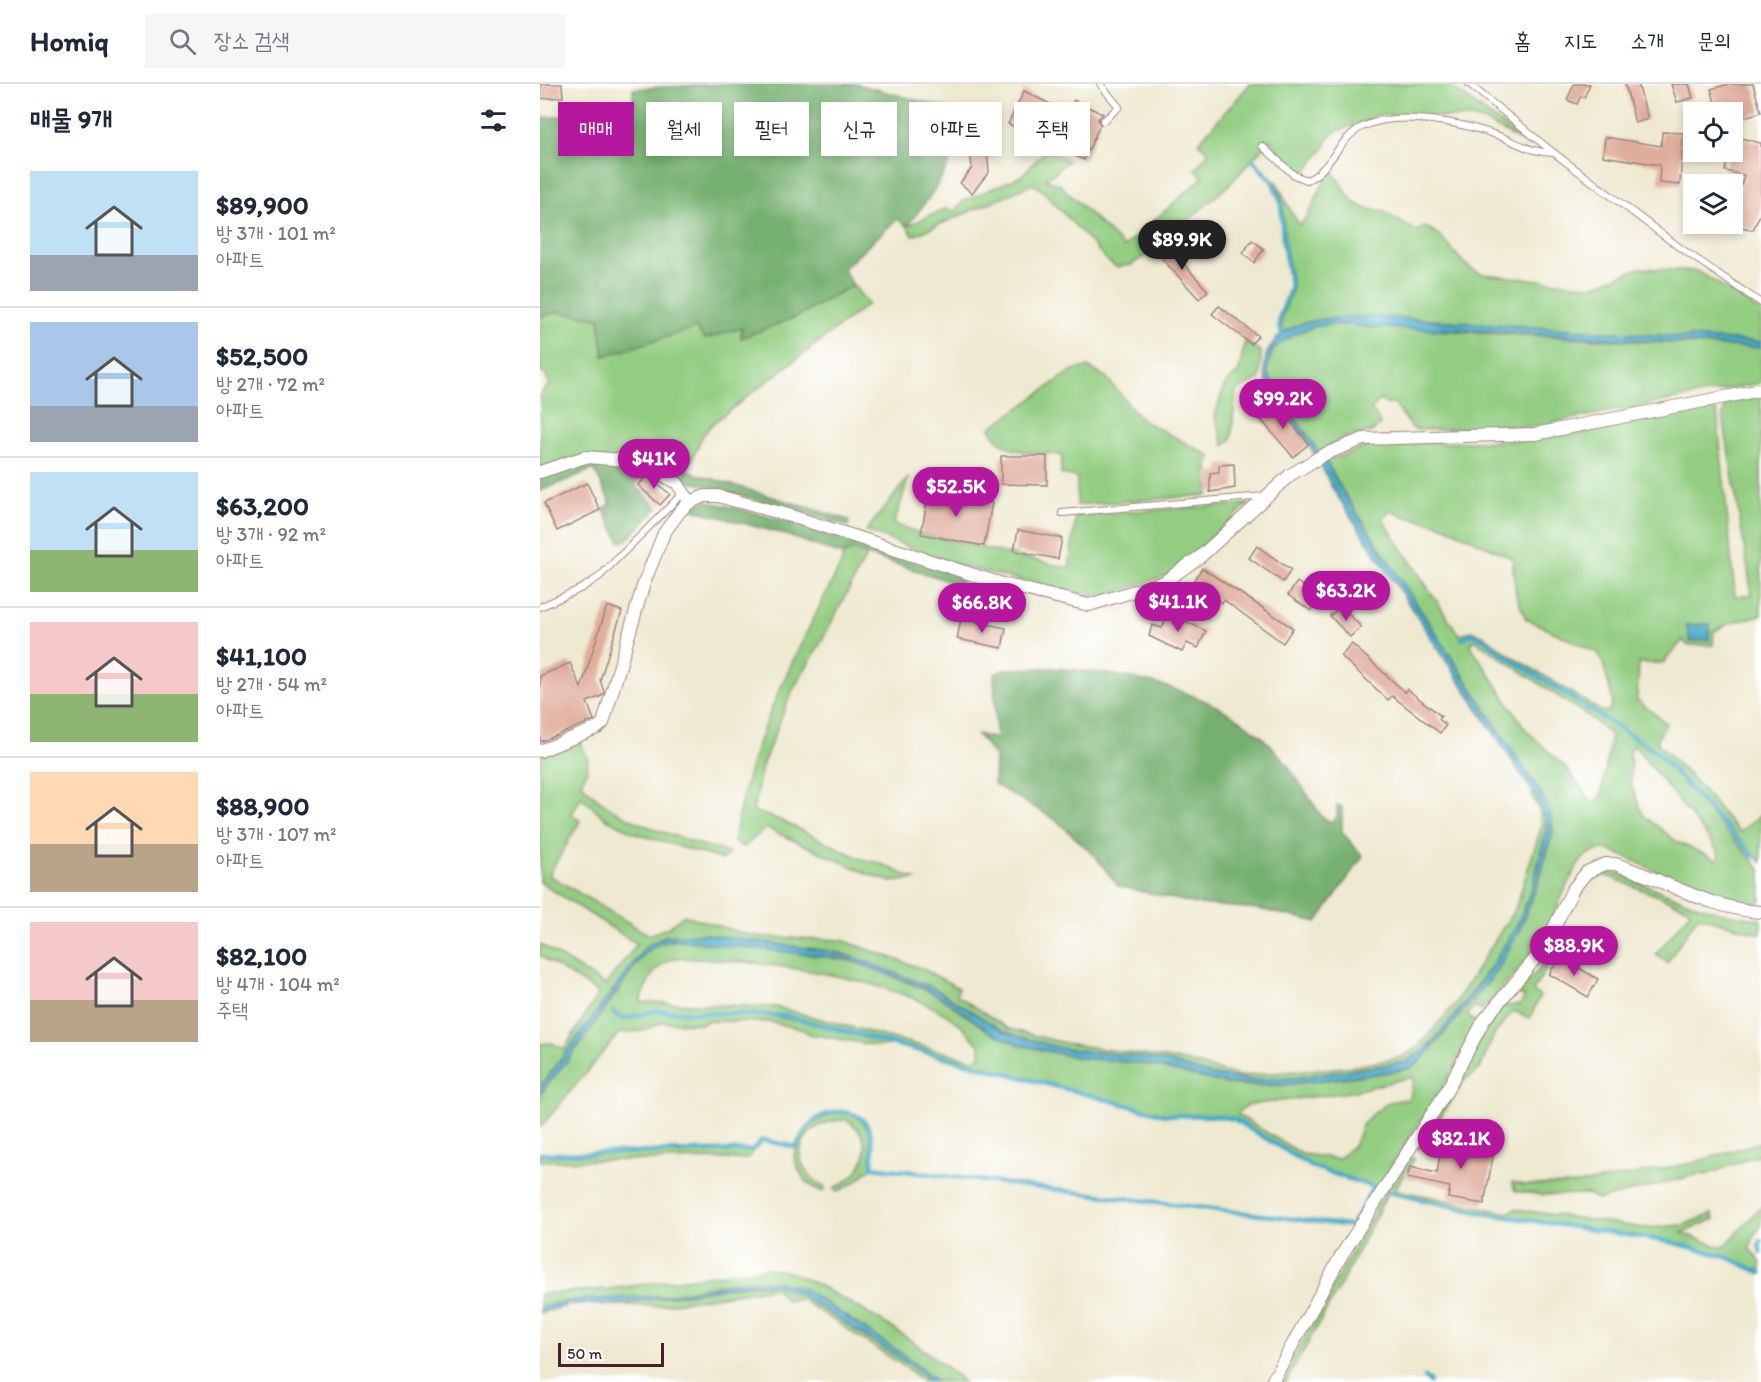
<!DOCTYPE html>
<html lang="ko">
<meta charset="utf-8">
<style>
:root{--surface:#fff;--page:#f6f6f7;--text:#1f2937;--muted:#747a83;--line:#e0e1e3;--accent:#b5179e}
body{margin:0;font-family:Itim,"Poor Story",sans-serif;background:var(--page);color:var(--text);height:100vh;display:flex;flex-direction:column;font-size:22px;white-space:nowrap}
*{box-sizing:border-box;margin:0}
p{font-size:20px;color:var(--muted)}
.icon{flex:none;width:33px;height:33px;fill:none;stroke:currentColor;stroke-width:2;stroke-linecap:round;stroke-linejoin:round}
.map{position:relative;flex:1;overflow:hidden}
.panel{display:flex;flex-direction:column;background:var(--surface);width:540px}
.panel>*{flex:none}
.banner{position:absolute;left:18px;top:18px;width:570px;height:54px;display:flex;gap:12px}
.controls{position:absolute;left:1143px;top:18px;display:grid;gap:12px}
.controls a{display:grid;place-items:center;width:60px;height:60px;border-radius:0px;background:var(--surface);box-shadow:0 3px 9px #0003;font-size:30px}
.scale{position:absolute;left:18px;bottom:15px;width:106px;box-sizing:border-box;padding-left:6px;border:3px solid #4a1f2b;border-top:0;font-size:16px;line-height:21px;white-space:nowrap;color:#4a1f2b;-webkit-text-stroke:4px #fff;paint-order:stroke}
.price{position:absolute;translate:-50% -51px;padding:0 14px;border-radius:21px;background:var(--accent);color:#fff;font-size:20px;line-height:39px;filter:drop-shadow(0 2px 3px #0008)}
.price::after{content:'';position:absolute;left:50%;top:36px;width:18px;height:14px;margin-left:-9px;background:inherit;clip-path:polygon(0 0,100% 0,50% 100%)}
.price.selected{background:#222;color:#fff}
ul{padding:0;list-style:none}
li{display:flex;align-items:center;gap:18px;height:150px;padding:0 30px}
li+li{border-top:2px solid var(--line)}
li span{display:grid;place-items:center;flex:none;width:168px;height:120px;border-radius:0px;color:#555}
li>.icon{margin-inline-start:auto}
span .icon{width:72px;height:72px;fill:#fffc;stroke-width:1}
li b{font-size:26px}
h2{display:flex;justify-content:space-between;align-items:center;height:72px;padding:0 30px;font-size:26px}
.chip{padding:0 21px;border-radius:0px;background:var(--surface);box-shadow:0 3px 9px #0003;font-size:21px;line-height:54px}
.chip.selected{background:var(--accent);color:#fff}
header{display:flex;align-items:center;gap:36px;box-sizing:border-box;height:84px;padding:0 30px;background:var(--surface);border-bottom:2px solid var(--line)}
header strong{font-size:28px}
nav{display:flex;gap:33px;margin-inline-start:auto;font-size:21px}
.search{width:420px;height:54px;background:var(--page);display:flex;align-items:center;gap:15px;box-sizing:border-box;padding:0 21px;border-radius:0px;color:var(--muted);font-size:22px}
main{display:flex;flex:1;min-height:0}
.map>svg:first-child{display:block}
.green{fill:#93cd81;stroke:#6e7656;stroke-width:1.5;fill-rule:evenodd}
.forest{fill:#76b06f;stroke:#60684d;stroke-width:1.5}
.water{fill:#47a9c6;stroke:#486478;stroke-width:1.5}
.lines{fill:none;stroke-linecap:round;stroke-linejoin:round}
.stream{stroke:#47a9c6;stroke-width:4.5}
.building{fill:#e0ad9d}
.lane-casing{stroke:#9c847e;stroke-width:8}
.street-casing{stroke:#9c847e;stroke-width:14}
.lane{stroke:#fff;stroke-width:6}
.street{stroke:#fff;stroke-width:12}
</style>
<header>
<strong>Homiq</strong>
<div class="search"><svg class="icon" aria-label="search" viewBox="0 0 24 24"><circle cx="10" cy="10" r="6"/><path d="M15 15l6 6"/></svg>장소 검색</div>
<nav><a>홈</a><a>지도</a><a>소개</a><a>문의</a></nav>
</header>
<main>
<section class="panel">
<h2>매물 9개<svg class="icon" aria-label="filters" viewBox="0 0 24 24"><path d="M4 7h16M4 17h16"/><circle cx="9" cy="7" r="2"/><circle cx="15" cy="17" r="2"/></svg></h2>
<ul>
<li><span style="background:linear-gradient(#bfe0f5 70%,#9aa5b1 0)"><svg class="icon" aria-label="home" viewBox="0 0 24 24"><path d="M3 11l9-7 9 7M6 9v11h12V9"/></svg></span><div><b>$89,900</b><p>방 3개 · 101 m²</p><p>아파트</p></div></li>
<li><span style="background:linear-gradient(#a9c7e8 70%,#9aa5b1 0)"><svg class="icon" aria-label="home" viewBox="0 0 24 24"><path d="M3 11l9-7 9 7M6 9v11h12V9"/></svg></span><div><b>$52,500</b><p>방 2개 · 72 m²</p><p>아파트</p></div></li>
<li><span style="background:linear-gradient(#bfe0f5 65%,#8fb573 0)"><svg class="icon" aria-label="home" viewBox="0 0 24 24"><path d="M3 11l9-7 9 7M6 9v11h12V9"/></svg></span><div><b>$63,200</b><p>방 3개 · 92 m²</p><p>아파트</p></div></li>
<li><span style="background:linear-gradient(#f6c9c9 60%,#8fb573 0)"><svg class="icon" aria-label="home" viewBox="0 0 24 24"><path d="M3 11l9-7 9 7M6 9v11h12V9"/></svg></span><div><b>$41,100</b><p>방 2개 · 54 m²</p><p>아파트</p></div></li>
<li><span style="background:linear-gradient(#ffd9b3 60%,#b9a48a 0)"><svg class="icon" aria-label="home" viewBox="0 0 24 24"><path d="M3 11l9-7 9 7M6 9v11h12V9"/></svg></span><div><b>$88,900</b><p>방 3개 · 107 m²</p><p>아파트</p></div></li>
<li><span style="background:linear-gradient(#f6c9c9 65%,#b9a48a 0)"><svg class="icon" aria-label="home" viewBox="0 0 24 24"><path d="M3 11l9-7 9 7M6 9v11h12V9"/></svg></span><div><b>$82,100</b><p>방 4개 · 104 m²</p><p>주택</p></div></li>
</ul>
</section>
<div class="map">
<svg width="1221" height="1298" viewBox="0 0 1221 1298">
<rect width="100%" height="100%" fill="#fff"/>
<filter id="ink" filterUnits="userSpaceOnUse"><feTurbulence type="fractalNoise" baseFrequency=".0167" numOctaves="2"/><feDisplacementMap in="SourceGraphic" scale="12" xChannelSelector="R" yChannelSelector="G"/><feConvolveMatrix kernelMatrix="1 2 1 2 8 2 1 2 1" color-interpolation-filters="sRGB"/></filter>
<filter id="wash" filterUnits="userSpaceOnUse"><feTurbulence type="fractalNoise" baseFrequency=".008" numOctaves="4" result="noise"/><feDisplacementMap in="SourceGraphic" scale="24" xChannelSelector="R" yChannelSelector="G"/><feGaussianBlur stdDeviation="1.35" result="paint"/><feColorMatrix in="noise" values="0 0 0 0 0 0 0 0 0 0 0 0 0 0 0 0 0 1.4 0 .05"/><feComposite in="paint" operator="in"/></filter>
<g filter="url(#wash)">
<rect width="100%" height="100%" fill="#eee9d0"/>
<!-- green -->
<g class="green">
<path d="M 710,0 L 908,0 L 990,62 L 944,37 L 930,34 L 839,31 L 792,49 L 783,66 L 764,89 L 756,87 L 730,56 L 690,100 L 613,167 L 591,181 L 576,183 L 568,177 L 500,104 L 493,100 L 373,152 L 367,142 L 407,124 L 414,128 L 423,117 L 481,92 L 507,65 L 528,77 L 506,96 L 519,100 L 584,163 L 663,93 L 655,86 L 669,68 L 658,59 Z"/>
<path d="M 791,85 L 813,118 L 827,125 L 842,127 L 876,147 L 884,143 C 910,150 915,182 943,190 L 1053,202 L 1099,184 L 1158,187 L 1221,228 L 1221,258 L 830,232 L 777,237 L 742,248 L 742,234 L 753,204 L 745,159 L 743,119 L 735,96 C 744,110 749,129 760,141 C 772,130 780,101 791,85 Z"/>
<path d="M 313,201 L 328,220 L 172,340 L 162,353 L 144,394 L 138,397 L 109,380 L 0,386 L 0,309 L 10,301 L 5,289 L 0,289 L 0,233 L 17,228 L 59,234 L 64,272 L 156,244 L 165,255 L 202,244 L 201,253 L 256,233 Z"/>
<path d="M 787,240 L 1221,264 L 1221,299 L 990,343 L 878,346 L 872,344 L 854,319 L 847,321 L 840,316 L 831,326 L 838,334 L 840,341 L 833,347 L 804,354 L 779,369 C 767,349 730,306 727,287 C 725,275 731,266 740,259 C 754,248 770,243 787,240 Z"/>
<path d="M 705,257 L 721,268 L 720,294 L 696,307 L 691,356 L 684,362 L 675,332 L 684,302 L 699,287 Z"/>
<path d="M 548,283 L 566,293 L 602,336 L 671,372 L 668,381 L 668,411 L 537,421 L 537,393 L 521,390 L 522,371 C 492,367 465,374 450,344 L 533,286 Z"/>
<path d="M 1221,312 L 1221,531 L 1191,539 L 1174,547 L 1173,561 L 1147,561 L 1143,556 L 1123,579 L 1099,579 L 1097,616 L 1126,639 L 1117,656 L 1120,662 L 1156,698 L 1199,748 L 1221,731 L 1221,778 L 1117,668 L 966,571 L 943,553 L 930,549 L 922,554 L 936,551 L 965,573 L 1116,669 L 1221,786 L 1221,818 C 1176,826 1111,780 1068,766 C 1058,765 1050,767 1043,775 C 1026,795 1016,832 1001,856 C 985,882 961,904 941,927 L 934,922 L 927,931 L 935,938 L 915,983 L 837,1105 L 771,1081 L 695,1034 L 625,1030 L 267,936 L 228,929 L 115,926 L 83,934 L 72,929 L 82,937 L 115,928 L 228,932 L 267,938 L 350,961 L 338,962 L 270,950 L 261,945 L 230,938 L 167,937 L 162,940 L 123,938 L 102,947 L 79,949 L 0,1044 L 0,1010 L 37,964 L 104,870 L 120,859 L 138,856 L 257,868 L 320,879 L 395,910 L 450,948 L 480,961 L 525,971 L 605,980 L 687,1000 L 710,1002 L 743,1001 L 851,988 L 871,984 L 885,972 L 956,889 L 974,856 L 997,802 L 1013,748 L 1001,710 L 802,406 L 786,377 L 833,361 L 999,356 L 1165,324 L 1177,328 L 1195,512 L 1212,511 L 1183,332 L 1185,321 L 1189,318 ZM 850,426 C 866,436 885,435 903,442 C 927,452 949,464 972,474 L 976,511 L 986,535 L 1058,569 C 1066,580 1068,603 1073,617 L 1069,628 L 1061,627 L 967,569 L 943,551 L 931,547 L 919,551 L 843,436 ZM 936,557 L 1052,635 L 1071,651 L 1062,706 L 1058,717 L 1054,718 L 1049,714 L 1026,684 L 986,646 L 931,562 L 931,558 ZM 1094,661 L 1175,763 L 1179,771 L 1177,776 L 1137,758 L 1103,731 L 1091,701 L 1090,667 ZM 136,874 C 214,876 355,891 418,939 C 426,946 433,955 440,962 L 440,972 L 433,976 L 236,923 L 100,918 C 106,899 115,879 136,874 ZM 873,993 L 871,1011 L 868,1015 L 849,1018 L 830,1032 L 822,1041 L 815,1060 L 798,1075 L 762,1070 L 698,1031 L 701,1025 L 709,1021 L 810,1008 Z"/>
<path d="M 369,393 L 354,440 L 379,449 L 529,484 L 536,431 L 709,420 L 629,491 L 557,514 L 420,482 L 326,447 Z"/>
<path d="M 312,466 L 327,471 L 279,562 L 252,607 L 222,682 L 213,727 L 240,736 L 321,775 L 339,779 L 375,795 L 351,798 L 326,789 L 226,744 L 204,763 L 194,759 C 207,657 257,568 302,478 L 302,471 Z"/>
<path d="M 38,657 C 50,672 51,683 41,699 C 79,741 137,752 189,769 L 183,776 L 97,750 L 65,734 L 41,713 L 32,730 L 40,737 L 9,791 L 109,851 L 129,843 L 144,831 L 205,850 L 226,853 L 302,856 L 383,885 L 419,904 L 416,911 L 469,945 L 525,959 L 645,977 L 699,992 L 816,982 L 862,973 L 877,964 L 915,920 L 976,823 L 1002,741 L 999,726 L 991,711 L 994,710 L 1006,736 L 1006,746 L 993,802 L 977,842 L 951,883 L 899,951 L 880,968 L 866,978 L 858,979 L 754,994 L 715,996 L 672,991 L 629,978 L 520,964 L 487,956 L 457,944 L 394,904 L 301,869 L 166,850 L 126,852 L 106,863 L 0,1003 L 0,960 L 12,959 L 24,965 L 59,909 L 0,872 L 0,860 L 65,901 L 97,860 L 0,798 L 0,672 Z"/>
<path d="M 1060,787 L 1070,787 C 1118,804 1169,832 1221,835 L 1221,850 L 1158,832 L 1127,879 L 1116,870 L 1150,829 L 1148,824 L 1065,791 L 1045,799 L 1038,809 L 1047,794 Z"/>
<path d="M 1015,858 L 1021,860 L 993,907 L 1000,912 L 990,934 L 973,927 L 954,951 L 940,985 L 923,998 L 879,1066 L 877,1061 L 926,985 L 946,940 L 962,922 L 980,921 L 985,913 L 975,908 L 999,886 Z"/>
<path d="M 296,1029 C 332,1028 332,1055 331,1084 L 317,1097 L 297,1108 L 294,1104 C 325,1091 339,1057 307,1036 C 261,1035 241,1079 285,1103 L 284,1108 C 267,1103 258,1089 254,1072 C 260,1050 273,1035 296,1029 Z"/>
<path d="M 1221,1058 L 1221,1070 L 1166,1091 L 1160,1090 L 1059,1116 L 1048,1110 L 1003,1111 L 975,1107 L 972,1098 L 984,1101 L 1039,1100 L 1153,1079 Z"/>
<path d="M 214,1067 L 208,1075 L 0,1077 L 0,1072 Z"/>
<path d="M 869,1074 L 875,1074 L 856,1103 L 858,1106 L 968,1129 L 975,1125 L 1105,1144 L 1143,1141 L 1172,1130 L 1174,1135 L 1142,1149 L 1183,1164 L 1221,1123 L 1221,1142 L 1214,1151 L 1210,1165 L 1221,1179 L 1221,1187 C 1149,1155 1074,1150 998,1138 C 947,1130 898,1118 849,1107 L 799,1204 L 746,1298 L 740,1298 L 845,1108 Z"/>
<path d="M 227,1184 C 258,1187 280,1202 307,1217 C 351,1242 385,1264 424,1298 L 397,1298 L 364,1271 L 264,1205 L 218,1197 L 187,1199 L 123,1212 L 33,1216 L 0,1223 L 0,1210 L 68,1205 Z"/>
<path d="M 205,1201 L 236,1201 L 261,1211 L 372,1282 L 389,1298 L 382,1298 L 371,1287 L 261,1215 L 247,1217 L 235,1204 L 115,1222 L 71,1221 Z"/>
</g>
<!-- forest -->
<g class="forest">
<path d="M 177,0 L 317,0 L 417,27 C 402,50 417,54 412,71 C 403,97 384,121 367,142 L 357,135 L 303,185 L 313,201 L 256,233 L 201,254 L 202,244 L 165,255 L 156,244 L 64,272 L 59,234 L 17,228 L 0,233 L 0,34 L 93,27 L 93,5 Z"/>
<path d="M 53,373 L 107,385 L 95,401 L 118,424 L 86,457 L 80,458 L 63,425 L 71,420 L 54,385 L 0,407 L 0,390 Z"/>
<path d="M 147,387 L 309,436 L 308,442 L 157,399 L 138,397 L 144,394 Z"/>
<path d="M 166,417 C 253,437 337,465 422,494 L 421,501 L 312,466 L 302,471 L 243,450 L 158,427 L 150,423 Z"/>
<path d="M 507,584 C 581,588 665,602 722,653 C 747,675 764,706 782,733 L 793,739 L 797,731 L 797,721 L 802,723 L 802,748 L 823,772 L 777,838 L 718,825 L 656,820 L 578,802 L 555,772 L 516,736 L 454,700 L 455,672 L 437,650 L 456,655 L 454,590 L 466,585 Z"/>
</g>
<!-- water -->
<g class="water">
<path d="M 830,232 L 1221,258 L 1221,264 L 948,247 L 834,244 L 802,240 L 777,242 L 756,249 L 733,265 L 727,287 C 738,317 763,341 779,369 L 775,371 L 728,300 C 723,289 723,280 727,269 C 743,231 796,234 830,232 Z"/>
<path d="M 786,377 L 802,406 L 1001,710 L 1010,728 L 1013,748 L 997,802 L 981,843 L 956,889 L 878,979 L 871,984 L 851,988 L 743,1001 L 687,1000 L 605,980 L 540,974 L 480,961 L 450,948 L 411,919 L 384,904 L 307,875 L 138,856 L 120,859 L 104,870 L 37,964 L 0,1010 L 0,1003 L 106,862 L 126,852 L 166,850 L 288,867 L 316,874 L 394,904 L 465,948 L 520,964 L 594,972 L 629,978 L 672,991 L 706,996 L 754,994 L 866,978 L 890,960 L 917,929 L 951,883 L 977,841 L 993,802 L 1006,746 L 1006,736 L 994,710 L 792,404 L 780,379 Z"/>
<path d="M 1170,540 L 1169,556 L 1150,557 L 1146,541 Z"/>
<path d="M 206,1197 L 239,1198 L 264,1205 L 364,1271 L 397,1298 L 389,1298 L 372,1282 L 261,1211 L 236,1201 L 205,1201 L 77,1221 L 34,1220 L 0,1229 L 0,1223 L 33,1216 L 123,1212 Z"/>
</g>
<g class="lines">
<!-- stream -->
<g class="stream">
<path d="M 713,76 L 732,97 L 741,119 L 743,159 L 751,203 L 740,232 L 739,242 L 743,252"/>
<path d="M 922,555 L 930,550 L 942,554 L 966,572 L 1117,668 L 1213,772"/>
<path d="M 0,1070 L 213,1066 L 222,1056 L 256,1063 C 261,1053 266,1043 275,1036 C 292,1024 320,1024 329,1045 C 334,1057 333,1071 332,1083 L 811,1142 L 833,1103 L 771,1082 L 694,1035 L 675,1032 L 625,1031 L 247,932 L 115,927 L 82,935 L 73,928"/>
<path d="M 848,1108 L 942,1129 L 1131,1158 L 1187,1173 L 1221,1189"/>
<path d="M 1221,1157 L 1219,1162 L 1221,1169"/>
<path d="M 885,1294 L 890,1298"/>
</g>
</g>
<g id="blocks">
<!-- building -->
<g class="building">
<path d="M 0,0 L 22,0 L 23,13 L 0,15 Z"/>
<path d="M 1034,0 L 1050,0 L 1044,14 L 1041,12 L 1037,20 L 1027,16 Z"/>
<path d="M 1085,0 L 1098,0 L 1108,35 L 1095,39 Z"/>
<path d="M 1131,0 L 1149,0 L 1153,14 L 1137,18 Z"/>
<path d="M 1189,0 L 1213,0 L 1221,28 L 1192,37 L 1192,28 L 1178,28 L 1171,5 Z"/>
<path d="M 484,7 L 528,29 L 534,16 L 563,30 L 558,35 L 560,41 L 544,76 L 468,40 Z"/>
<path d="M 425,25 L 445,43 L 449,88 L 432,109 L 420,99 L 432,84 L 429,53 L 413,38 Z"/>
<path d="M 1122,48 L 1143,49 L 1140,101 L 1119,99 L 1120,81 L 1063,72 L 1065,53 L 1121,62 Z"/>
<path d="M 1192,52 L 1221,59 L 1221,128 L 1213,146 L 1191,140 L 1192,112 L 1197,114 L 1204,91 L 1185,87 L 1189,68 L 1192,68 Z"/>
<path d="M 712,156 L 724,165 L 714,179 L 703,169 Z"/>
<path d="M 626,160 L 668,207 L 659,215 L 616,168 Z"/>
<path d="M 679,222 L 718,252 L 711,260 L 672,230 Z"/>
<path d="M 734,318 L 769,360 L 753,373 L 718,332 Z"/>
<path d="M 461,372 L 507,372 L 507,401 L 461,400 Z"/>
<path d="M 694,380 L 695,404 L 670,408 L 670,389 L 679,388 L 679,381 Z"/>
<path d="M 107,392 L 130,410 L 120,421 L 98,401 Z"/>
<path d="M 47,399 L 60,426 L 17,447 L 4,419 Z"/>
<path d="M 389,407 L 452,419 L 444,462 L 381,450 Z"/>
<path d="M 478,446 L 522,454 L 518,475 L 474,467 Z"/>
<path d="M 717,462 L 751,486 L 743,498 L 709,474 Z"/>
<path d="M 662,484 L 753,544 L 743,559 L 684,516 L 682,519 L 652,499 Z"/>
<path d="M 757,498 L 780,514 L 771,527 L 748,511 Z"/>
<path d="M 67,522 L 82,527 L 60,596 L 64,607 L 62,612 L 47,618 L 54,636 L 0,658 L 0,592 L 30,579 L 41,604 Z"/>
<path d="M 801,522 L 821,543 L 810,553 L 790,532 Z"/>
<path d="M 629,529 L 666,547 L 658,564 L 647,559 L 642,568 L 609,552 L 612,541 L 622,544 Z"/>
<path d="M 421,535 L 466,544 L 462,564 L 417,555 Z"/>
<path d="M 812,560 L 865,608 L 867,605 L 901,632 L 899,635 L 906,641 L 900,649 L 852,612 L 848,616 L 801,572 Z"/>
<path d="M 1020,873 L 1058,895 L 1048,913 L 1009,890 Z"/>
<path d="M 903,1052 L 955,1062 L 944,1120 L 908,1114 L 910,1103 L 867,1094 L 870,1083 L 897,1089 Z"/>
</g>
</g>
</g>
<g filter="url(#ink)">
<use href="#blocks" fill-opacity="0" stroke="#9c847e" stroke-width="1.5"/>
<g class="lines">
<defs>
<g id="lane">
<path d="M 560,0 L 579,23 L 563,37"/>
<path d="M 929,0 L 1014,69 L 1139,163 L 1221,219"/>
<path d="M 722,62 L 754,91 L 767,96 C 791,86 798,55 822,43 C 858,25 925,39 962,53 C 982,61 991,68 1014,69"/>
<path d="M 522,429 L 725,412"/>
<path d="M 0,523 L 42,504 L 59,493 L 143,409"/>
</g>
<g id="street">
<path d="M 0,388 L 45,373 L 97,377 L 137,399 L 150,418"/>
<path d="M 0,667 L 57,644 L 63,639 L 104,499 L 124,449 L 140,427 L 150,418 L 165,412 L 178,412 L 251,432 L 459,499 L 549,521 L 624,498 L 661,472 L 750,391 L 785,370 L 823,355 L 995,350 L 1221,306"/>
<path d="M 732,1298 L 801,1172 L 906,1008 L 944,936 L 1004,864 L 1033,805 L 1047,788 L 1065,780 L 1075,780 C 1123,795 1170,825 1221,828"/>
</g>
</defs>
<!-- lane casing -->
<use href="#lane" class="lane-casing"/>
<!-- street casing -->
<use href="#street" class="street-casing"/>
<!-- lane -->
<use href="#lane" class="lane"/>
<!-- street -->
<use href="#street" class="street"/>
</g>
</g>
</svg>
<div class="controls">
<a><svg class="icon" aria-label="locate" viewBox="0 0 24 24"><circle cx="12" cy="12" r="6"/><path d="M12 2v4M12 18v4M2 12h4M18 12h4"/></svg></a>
<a><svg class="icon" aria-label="layers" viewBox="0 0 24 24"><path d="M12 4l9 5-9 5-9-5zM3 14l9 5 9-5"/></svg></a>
</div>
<div class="scale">50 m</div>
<b class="price selected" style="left:642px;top:187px">$89.9K</b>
<b class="price" style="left:743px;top:346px">$99.2K</b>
<b class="price" style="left:114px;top:406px">$41K</b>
<b class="price" style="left:416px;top:434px">$52.5K</b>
<b class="price" style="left:806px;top:538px">$63.2K</b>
<b class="price" style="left:638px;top:549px">$41.1K</b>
<b class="price" style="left:442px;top:550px">$66.8K</b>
<b class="price" style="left:1034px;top:893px">$88.9K</b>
<b class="price" style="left:921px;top:1086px">$82.1K</b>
<div class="banner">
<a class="chip selected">매매</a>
<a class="chip">월세</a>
<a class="chip">필터</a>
<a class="chip">신규</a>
<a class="chip">아파트</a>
<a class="chip">주택</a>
</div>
</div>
</main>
